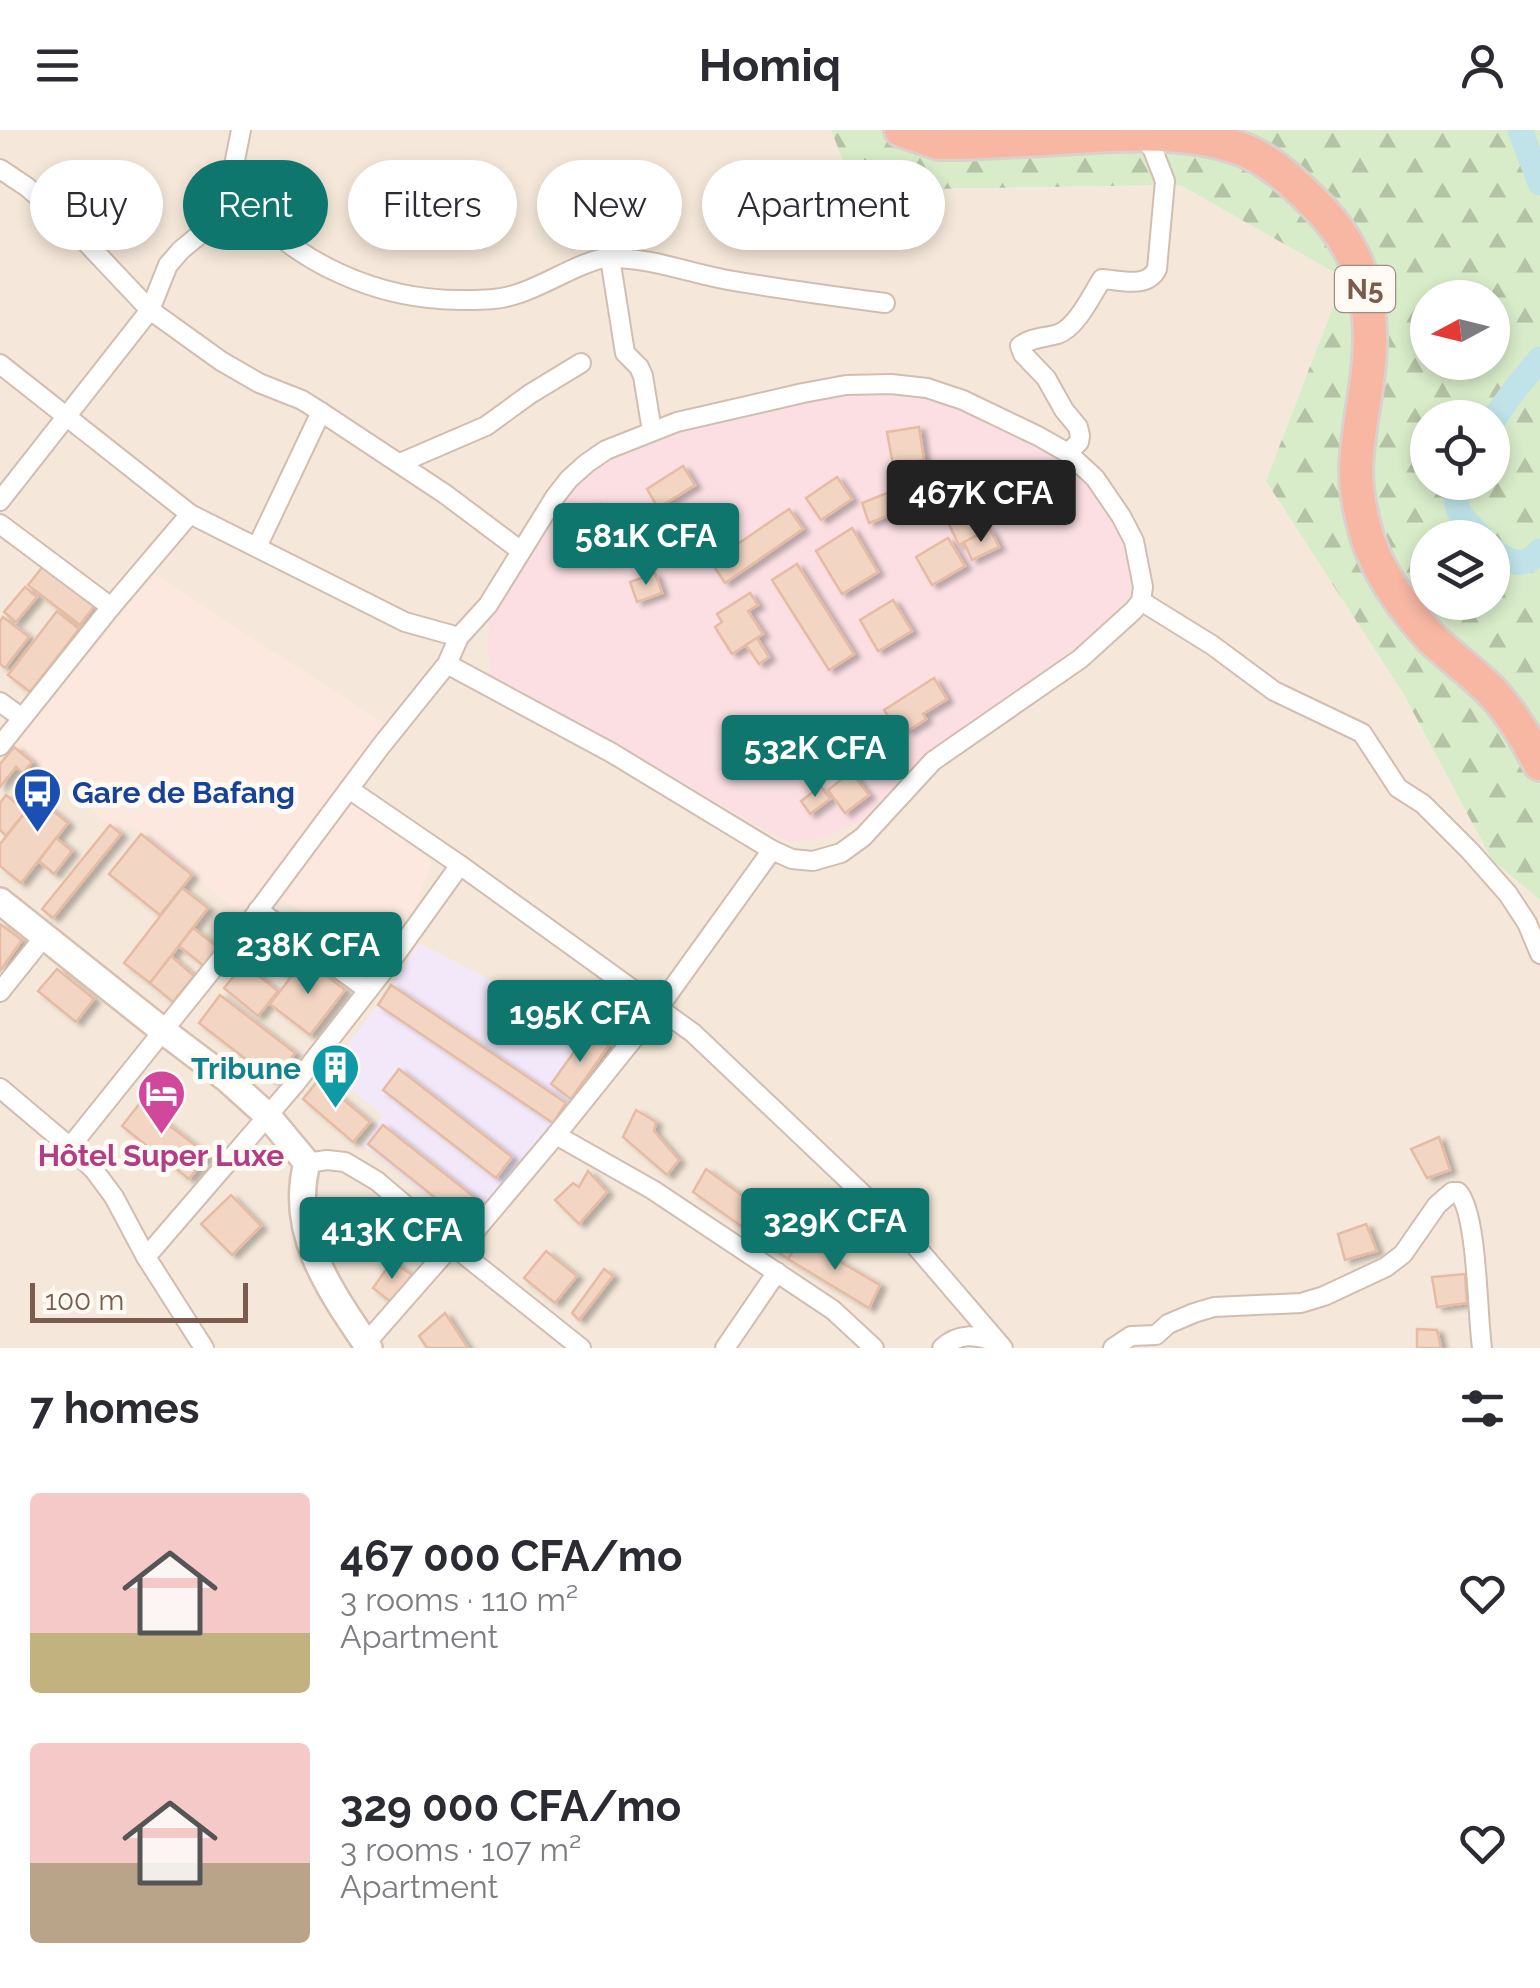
<!DOCTYPE html>
<meta charset="utf-8">
<style>
:root{--surface:#fff;--page:#f2f2f3;--text:#2b2b33;--muted:#7c7c81;--accent:#0f766e}
body{margin:0;font-family:Raleway,sans-serif;background:var(--page);color:var(--text);height:100vh;display:flex;flex-direction:column;font-size:38px;white-space:nowrap}
*{box-sizing:border-box;margin:0}
p{font-size:32px;color:var(--muted)}
.icon{flex:none;width:55px;height:55px;fill:none;stroke:currentColor;stroke-width:2;stroke-linecap:round;stroke-linejoin:round}
.map{position:relative;height:1218px;overflow:hidden}
.drawer{display:flex;flex-direction:column;background:var(--surface);flex:1}
.drawer>*{flex:none}
.hud{position:absolute;left:30px;top:30px;width:1000px;height:90px;display:flex;gap:20px}
.needle{width:65px;rotate:263deg}
.tools{position:absolute;left:1410px;top:150px;display:grid;gap:20px}
.tools a{display:grid;place-items:center;width:100px;height:100px;border-radius:50%;background:var(--surface);box-shadow:0 5px 15px #0003;font-size:50px}
.scale{position:absolute;left:30px;bottom:25px;width:218px;box-sizing:border-box;padding-left:10px;border:5px solid #7a5c4d;border-top:0;font-size:28px;line-height:35px;white-space:nowrap;color:#7a5c4d;-webkit-text-stroke:8px #fffaf3;paint-order:stroke}
.price{position:absolute;translate:-50% -85px;padding:0 22px;border-radius:10px;background:var(--accent);color:#fff;font-size:32px;line-height:65px;filter:drop-shadow(0 2px 5px #0008)}
.price::after{content:'';position:absolute;left:50%;top:60px;width:30px;height:22px;margin-left:-15px;background:inherit;clip-path:polygon(0 0,100% 0,50% 100%)}
.price.selected{background:#222;color:#fff}
ul{padding:0;list-style:none}
li{display:flex;align-items:center;gap:30px;height:250px;padding:0 30px}
li span{display:grid;place-items:center;flex:none;width:280px;height:200px;border-radius:10px;color:#555}
li>.icon{margin-inline-start:auto}
span .icon{width:120px;height:120px;fill:#fffc;stroke-width:1}
li b{font-size:42px}
h2{display:flex;justify-content:space-between;align-items:center;height:120px;padding:0 30px;font-size:42px}
.chip{padding:0 35px;border-radius:45px;background:var(--surface);box-shadow:0 5px 15px #0003;font-size:35px;line-height:90px}
.chip.selected{background:var(--accent);color:#fff}
header{display:flex;justify-content:space-between;align-items:center;height:130px;padding:0 30px;background:var(--surface);font-size:45px;font-weight:700}
.map>svg:first-child{display:block}
.residential{fill:#f5e8da}
.commercial{fill:#fde8e0}
.education{fill:#f3e8fa}
.medical{fill:#fbdfe3}
.forest{fill:url(#forest-firs);fill-rule:evenodd}
.lines{fill:none;stroke-linecap:round;stroke-linejoin:round}
.river{stroke:#bfe3e8;stroke-width:25}
.building{fill:#f3d5c3;stroke:#e6bba3;stroke-width:2.5;filter:url(#shadow)}
.street-casing{stroke:#d1beb0;stroke-width:22}
.secondary-casing{stroke:#d6c0b0;stroke-width:30}
.highway-casing{stroke:#dad1cd;stroke-width:38}
.street{stroke:#fff;stroke-width:18}
.secondary{stroke:#fff;stroke-width:25}
.highway{stroke:#f7b7a3;stroke-width:32}
.labels{text-anchor:middle;dominant-baseline:central;stroke-width:10;stroke-linejoin:round;paint-order:stroke}
.shield{fill:#fffaf3;stroke:#a28b7f;stroke-width:2.5}
.shield-label{font-size:28px;font-weight:bold;fill:#7a5c4d}
.transit-label{font-size:30px;font-weight:bold;fill:#164399;stroke:#fffaf3;text-anchor:start}
.culture-label{font-size:30px;font-weight:bold;fill:#0d838f;stroke:#fffaf3;text-anchor:end}
.hotel-label{font-size:30px;font-weight:bold;fill:#b23c85;stroke:#fffaf3}
</style>
<header><svg class="icon" aria-label="menu" viewBox="0 0 24 24"><path d="M4 6h16M4 12h16M4 18h16"/></svg>Homiq<svg class="icon" aria-label="person" viewBox="0 0 24 24"><circle cx="12" cy="8" r="4"/><path d="M4 21q1-7 8-7t8 7"/></svg></header>
<div class="map">
<svg width="1540" height="1218" viewBox="0 0 1540 1218">
<defs>
<pattern id="forest-firs" width="22" height="20" patternUnits="userSpaceOnUse" patternTransform="scale(2.5)"><rect width="22" height="20" fill="#d8ecc9"/><path d="M5 1l3.5 6h-7zM16 11l3.5 6h-7z" fill="#b4c2a5"/></pattern>
<filter id="shadow"><feDropShadow dx="6" dy="3.5" stdDeviation="2.5" flood-color="#0004"/></filter>
</defs>
<rect width="100%" height="100%" fill="#fdf6ec"/>
<!-- residential -->
<path class="residential" d="M 0,0 L 831,0 L 854,55 L 930,59 L 1180,55 L 1344,148 L 1266,351 L 1404,565 L 1492,730 L 1540,770 L 1540,1218 L 0,1218 Z"/>
<!-- commercial -->
<path class="commercial" d="M 154,444 L 387,596 L 335,661 L 432,732 L 411,786 L 373,832 L 264,756 L 241,784 L 130,694 L 121,704 L 14,617 Z"/>
<!-- education -->
<path class="education" d="M 419,813 L 589,901 L 609,915 L 553,993 L 469,1098 L 363,1015 L 383,985 L 328,942 L 394,853 Z"/>
<!-- medical -->
<path class="medical" d="M 871,259 L 929,262 L 1033,312 L 1083,348 L 1113,388 L 1130,425 L 1133,449 L 1128,469 L 1077,516 L 954,604 L 860,692 L 816,709 L 788,712 L 492,548 L 487,519 L 490,486 L 569,362 L 607,326 L 704,293 L 792,269 Z"/>
<!-- forest -->
<path class="forest" d="M 831,0 L 1540,0 L 1540,770 L 1492,730 L 1404,565 L 1266,351 L 1344,148 L 1180,55 L 930,59 L 853,55 ZM 1428,168 L 1492,168 L 1492,232 L 1428,232 ZM 1428,288 L 1492,288 L 1492,352 L 1428,352 ZM 1428,408 L 1492,408 L 1492,472 L 1428,472 Z"/>
<g class="lines">
<!-- river -->
<g class="river">
<path d="M 1520,0 L 1540,53"/>
<path d="M 1492,292 L 1512,263 L 1540,229"/>
<path d="M 1458,352 C 1452,384 1462,386 1482,408"/>
<path d="M 1492,419 C 1508,433 1525,439 1540,421"/>
</g>
</g>
<!-- building -->
<g class="building">
<path d="M 919,297 L 924,330 L 893,335 L 887,302 Z"/>
<path d="M 683,336 L 695,355 L 658,378 L 647,359 Z"/>
<path d="M 837,347 L 852,369 L 821,390 L 806,368 Z"/>
<path d="M 967,360 L 986,401 L 959,415 L 939,374 Z"/>
<path d="M 892,361 L 900,381 L 869,393 L 862,373 Z"/>
<path d="M 600,374 L 612,392 L 624,384 L 632,398 L 620,405 L 628,419 L 606,432 L 579,387 Z"/>
<path d="M 789,379 L 803,399 L 725,453 L 711,432 Z"/>
<path d="M 852,398 L 878,442 L 842,464 L 816,421 Z"/>
<path d="M 990,399 L 999,417 L 972,430 L 964,412 Z"/>
<path d="M 948,408 L 965,436 L 932,455 L 916,427 Z"/>
<path d="M 797,434 L 854,524 L 829,540 L 772,450 Z"/>
<path d="M 44,435 L 95,475 L 80,495 L 28,455 Z"/>
<path d="M 655,443 L 662,463 L 637,472 L 630,452 Z"/>
<path d="M 25,457 L 37,467 L 16,492 L 4,482 Z"/>
<path d="M 750,463 L 758,475 L 748,481 L 763,504 L 732,524 L 715,497 L 722,492 L 717,484 Z"/>
<path d="M 893,470 L 912,501 L 878,521 L 860,490 Z"/>
<path d="M 57,481 L 79,499 L 30,562 L 8,545 Z"/>
<path d="M 3,487 L 29,507 L 5,538 L 0,534 L 0,491 Z"/>
<path d="M 757,508 L 769,527 L 759,534 L 746,515 Z"/>
<path d="M 934,548 L 947,569 L 923,584 L 926,589 L 908,601 L 905,596 L 898,601 L 884,580 Z"/>
<path d="M 14,617 L 32,632 L 23,643 L 16,637 L 0,657 L 0,634 Z"/>
<path d="M 851,642 L 869,665 L 845,683 L 828,660 Z"/>
<path d="M 821,656 L 830,669 L 810,684 L 801,671 Z"/>
<path d="M 6,665 L 26,681 L 6,706 L 0,700 L 0,673 Z"/>
<path d="M 37,668 L 68,693 L 21,753 L 0,736 L 0,714 Z"/>
<path d="M 110,695 L 121,704 L 53,788 L 42,779 Z"/>
<path d="M 141,704 L 192,745 L 160,785 L 109,744 Z"/>
<path d="M 56,708 L 72,721 L 54,744 L 39,731 Z"/>
<path d="M 182,758 L 208,778 L 150,853 L 124,833 Z"/>
<path d="M 0,794 L 22,810 L 0,841 Z"/>
<path d="M 193,798 L 219,818 L 204,836 L 179,816 Z"/>
<path d="M 267,798 L 305,829 L 290,848 L 275,836 L 278,833 L 263,821 L 256,829 L 248,823 Z"/>
<path d="M 171,826 L 194,846 L 173,872 L 150,853 Z"/>
<path d="M 305,829 L 345,860 L 310,905 L 270,874 Z"/>
<path d="M 244,834 L 278,861 L 258,886 L 224,858 Z"/>
<path d="M 57,839 L 94,869 L 76,892 L 38,861 Z"/>
<path d="M 391,855 L 566,973 L 553,993 L 378,875 Z"/>
<path d="M 220,865 L 295,923 L 274,951 L 199,893 Z"/>
<path d="M 589,901 L 609,915 L 571,969 L 551,954 Z"/>
<path d="M 399,939 L 512,1027 L 496,1048 L 383,960 Z"/>
<path d="M 319,949 L 370,992 L 353,1012 L 303,969 Z"/>
<path d="M 140,973 L 208,1025 L 189,1049 L 122,996 Z"/>
<path d="M 636,980 L 656,992 L 654,1001 L 679,1030 L 667,1045 L 623,1007 Z"/>
<path d="M 383,995 L 478,1070 L 463,1090 L 368,1014 Z"/>
<path d="M 1439,1007 L 1450,1040 L 1427,1048 L 1411,1019 Z"/>
<path d="M 706,1039 L 801,1109 L 788,1129 L 693,1062 Z"/>
<path d="M 588,1041 L 607,1062 L 579,1094 L 555,1070 L 573,1053 L 579,1057 Z"/>
<path d="M 231,1065 L 261,1096 L 232,1125 L 201,1094 Z"/>
<path d="M 1366,1094 L 1377,1121 L 1345,1130 L 1338,1104 Z"/>
<path d="M 801,1109 L 880,1155 L 869,1178 L 788,1129 Z"/>
<path d="M 546,1121 L 577,1146 L 555,1173 L 524,1148 Z"/>
<path d="M 392,1131 L 412,1145 L 392,1173 L 373,1158 Z"/>
<path d="M 604,1139 L 613,1146 L 579,1190 L 572,1183 Z"/>
<path d="M 1465,1144 L 1467,1173 L 1437,1177 L 1432,1147 Z"/>
<path d="M 445,1183 L 468,1218 L 427,1218 L 419,1206 Z"/>
<path d="M 1417,1199 L 1437,1200 L 1441,1218 L 1417,1218 Z"/>
</g>
<g class="lines">
<defs>
<g id="street">
<path d="M 0,39 L 27,57 L 65,90 L 150,180 L 221,231 L 259,253 L 302,270 L 321,282 L 445,364 L 521,421"/>
<path d="M 238,65 C 293,133 378,171 465,170 C 482,170 500,170 517,164 C 544,156 585,129 608,128 C 649,127 689,143 728,150 C 780,159 833,166 885,173"/>
<path d="M 610,128 L 625,223 L 639,237 L 643,246 L 652,301"/>
<path d="M 0,234 L 190,384"/>
<path d="M 1068,323 L 1079,312 L 1080,306 L 1078,297 L 1064,280 L 1046,248 L 1023,224 L 1020,216 C 1031,207 1045,208 1058,204 C 1077,197 1091,166 1102,149 C 1121,150 1147,159 1157,139 L 1165,51 L 1153,20 L 1140,2"/>
<path d="M 400,333 L 486,296 L 530,264 L 581,233"/>
<path d="M 0,371 L 150,180 L 168,135 L 181,120 L 220,88 L 238,65 L 235,30 L 241,0"/>
<path d="M 0,394 L 111,477"/>
<path d="M 257,417 L 321,282"/>
<path d="M 1141,471 L 1212,515 L 1274,561 L 1362,603 L 1398,658 L 1423,674 L 1470,721 L 1508,764 L 1527,793 L 1540,824"/>
<path d="M 0,572 L 22,588"/>
<path d="M 0,616 L 111,477 L 190,384 L 405,492 L 459,507"/>
<path d="M 349,659 L 460,735 L 693,903 L 907,1106 L 1003,1218"/>
<path d="M 258,780 L 368,860"/>
<path d="M 0,862 L 44,807"/>
<path d="M 0,958 L 70,1017 L 94,1040 L 114,1067 L 146,1127 L 204,1218"/>
<path d="M 556,1005 L 653,1060 L 833,1180 L 874,1218"/>
<path d="M 70,1017 L 240,805 L 381,616 L 447,534 L 459,507 L 488,475 L 555,367 L 569,349 L 587,333 L 606,320 L 677,292 L 803,263 L 846,255 L 891,254 L 927,258 L 963,270 L 1038,306 L 1068,323 L 1095,348 L 1121,386 L 1134,411 L 1143,457 L 1141,471 L 1134,480 L 1080,529 L 933,631 L 863,707 L 841,723 L 813,731 L 792,729 L 772,720 L 612,623 L 447,534"/>
<path d="M 307,1033 L 327,1030 L 345,1032 L 377,1051 L 452,1115 L 581,1218"/>
<path d="M 459,1120 L 556,1005 L 659,877 L 772,720"/>
<path d="M 146,1127 L 295,954 L 391,831 L 460,735"/>
<path d="M 366,1213 L 452,1115"/>
<path d="M 725,1218 L 777,1142"/>
<path d="M 942,1218 C 959,1202 976,1205 997,1212"/>
<path d="M 1113,1218 L 1131,1206 L 1156,1205 L 1168,1194 L 1194,1183 L 1214,1177 L 1301,1173 L 1324,1166 L 1386,1137 L 1403,1124 L 1437,1075 L 1452,1062 L 1458,1062 C 1478,1084 1477,1184 1482,1218"/>
</g>
<path id="secondary" d="M 0,771 L 162,900 L 227,949 L 268,986 L 307,1033 C 288,1104 332,1163 369,1218"/>
<path id="highway" d="M 901,0 L 939,13 L 961,13 C 999,11 1037,10 1074,7 C 1129,4 1187,0 1239,18 C 1267,28 1291,50 1312,71 C 1352,109 1369,149 1370,205 C 1371,251 1357,295 1356,340 C 1356,362 1361,386 1367,407 C 1379,444 1406,481 1432,509 C 1452,528 1475,544 1494,564 C 1513,585 1527,610 1540,634"/>
</defs>
<!-- street casing -->
<use href="#street" class="street-casing"/>
<!-- secondary casing -->
<use href="#secondary" class="secondary-casing"/>
<!-- highway casing -->
<use href="#highway" class="highway-casing"/>
<!-- street -->
<use href="#street" class="street"/>
<!-- secondary -->
<use href="#secondary" class="secondary"/>
<!-- highway -->
<use href="#highway" class="highway"/>
</g>
<!-- icons -->
<defs>
<symbol id="bus-pin" viewBox="-11 -11 22 30"><path d="M0 17L-7.5 6A9.5 9.5 0 1 1 7.5 6Z" fill="#1a4fb4" stroke="#fffaf3"/><path d="M-5-6H5V4H4V6H2V4H-2V6H-4V4H-5ZM-3.5-4V0h7V-4ZM-3.5 1.2v1.5H-2V1.2ZM2 1.2v1.5H3.5V1.2Z" fill="#fff"/></symbol>
<symbol id="building-pin" viewBox="-11 -11 22 30"><path d="M0 17L-7.5 6A9.5 9.5 0 1 1 7.5 6Z" fill="#0f9aa8" stroke="#fffaf3"/><path d="M-4-6H4V6H1V3H-1V6H-4ZM-2.5-4.3h1.7v1.8h-1.7ZM.8-4.3h1.7v1.8H.8ZM-2.5-1h1.7V.8h-1.7ZM.8-1h1.7V.8H.8Z" fill="#fff"/></symbol>
<symbol id="hotel-pin" viewBox="-11 -11 22 30"><path d="M0 17L-7.5 6A9.5 9.5 0 1 1 7.5 6Z" fill="#d1479c" stroke="#fffaf3"/><path d="M-6-4.5h1.5V1H6V5H4.5V3h-9V5H-6ZM-4 0a1.8 1.8 0 1 1 3.6 0ZM.5 0V-2.5h3Q6-2.5 6 0Z" fill="#fff"/></symbol>
</defs>
<g fill-rule="evenodd">
<use href="#bus-pin" x="10" y="634" width="55" height="75"/>
<use href="#building-pin" x="308" y="910" width="55" height="75"/>
<use href="#hotel-pin" x="134" y="936" width="55" height="75"/>
</g>
<g class="labels">
<!-- shield labels -->
<rect class="shield" x="1335" y="136" width="60" height="46" rx="8"/>
<g class="shield-label">
<text x="1365" y="159">N5</text>
</g>
<!-- transit labels -->
<g class="transit-label">
<text x="72" y="662">Gare de Bafang</text>
</g>
<!-- culture labels -->
<g class="culture-label">
<text x="301" y="938">Tribune</text>
</g>
<!-- hotel labels -->
<g class="hotel-label">
<text x="161" y="1025">Hôtel Super Luxe</text>
</g>
</g>
</svg>
<div class="tools">
<a><svg class="needle" viewBox="-14 -14 28 28"><path d="M0-13l5 13h-10z" fill="#e53935"/><path d="M0 13l5-13h-10z" fill="#7c7c81"/></svg></a>
<a><svg class="icon" aria-label="locate" viewBox="0 0 24 24"><circle cx="12" cy="12" r="6"/><path d="M12 2v4M12 18v4M2 12h4M18 12h4"/></svg></a>
<a><svg class="icon" aria-label="layers" viewBox="0 0 24 24"><path d="M12 4l9 5-9 5-9-5zM3 14l9 5 9-5"/></svg></a>
</div>
<div class="scale">100 m</div>
<b class="price selected" style="left:981px;top:415px">467K CFA</b>
<b class="price" style="left:646px;top:458px">581K CFA</b>
<b class="price" style="left:815px;top:670px">532K CFA</b>
<b class="price" style="left:308px;top:867px">238K CFA</b>
<b class="price" style="left:580px;top:935px">195K CFA</b>
<b class="price" style="left:835px;top:1143px">329K CFA</b>
<b class="price" style="left:392px;top:1152px">413K CFA</b>
<div class="hud">
<a class="chip">Buy</a>
<a class="chip selected">Rent</a>
<a class="chip">Filters</a>
<a class="chip">New</a>
<a class="chip">Apartment</a>
</div>
</div>
<section class="drawer">
<h2>7 homes<svg class="icon" aria-label="filters" viewBox="0 0 24 24"><path d="M4 7h16M4 17h16"/><circle cx="9" cy="7" r="2"/><circle cx="15" cy="17" r="2"/></svg></h2>
<ul>
<li><span style="background:linear-gradient(#f6c9c9 70%,#c2b280 0)"><svg class="icon" aria-label="home" viewBox="0 0 24 24"><path d="M3 11l9-7 9 7M6 9v11h12V9"/></svg></span><div><b>467 000 CFA/mo</b><p>3 rooms · 110 m²</p><p>Apartment</p></div><svg class="icon" aria-label="heart" viewBox="0 0 24 24"><path d="M12 20l-8-8c-3-5 5-10 8-4 3-6 11-1 8 4z"/></svg></li>
<li><span style="background:linear-gradient(#f6c9c9 60%,#b9a48a 0)"><svg class="icon" aria-label="home" viewBox="0 0 24 24"><path d="M3 11l9-7 9 7M6 9v11h12V9"/></svg></span><div><b>329 000 CFA/mo</b><p>3 rooms · 107 m²</p><p>Apartment</p></div><svg class="icon" aria-label="heart" viewBox="0 0 24 24"><path d="M12 20l-8-8c-3-5 5-10 8-4 3-6 11-1 8 4z"/></svg></li>
</ul>
</section>
